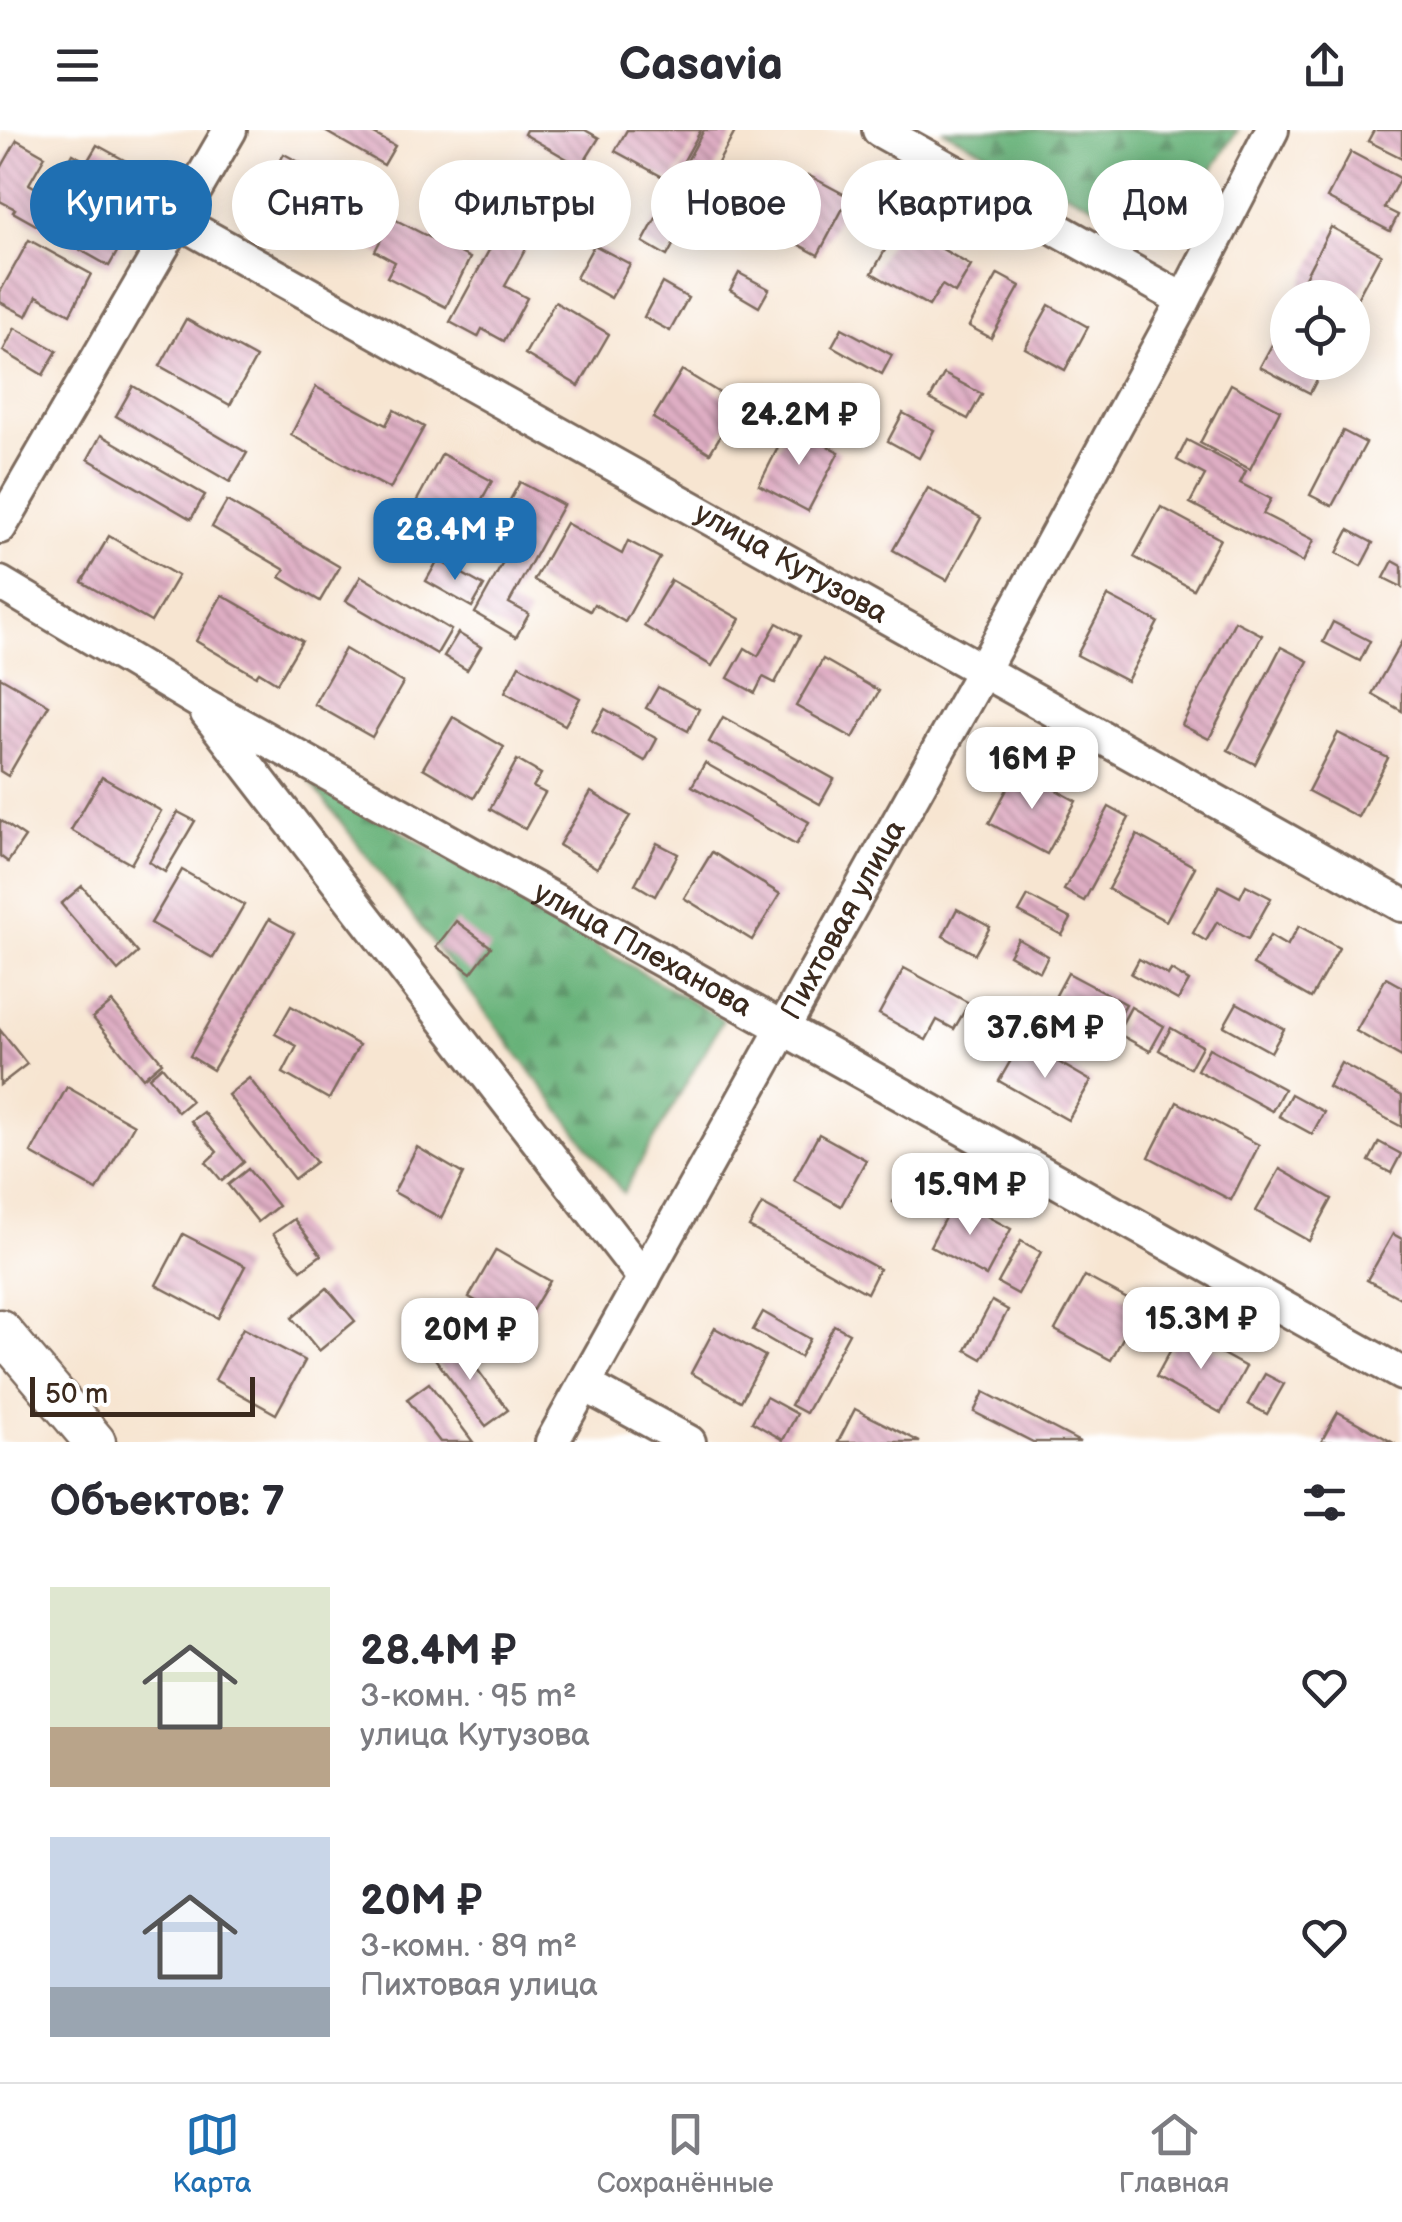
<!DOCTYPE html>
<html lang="ru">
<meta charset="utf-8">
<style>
:root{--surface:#fff;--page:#f7f7f7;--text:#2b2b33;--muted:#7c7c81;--line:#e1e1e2;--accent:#1f6fb2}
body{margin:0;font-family:"Balsamiq Sans",sans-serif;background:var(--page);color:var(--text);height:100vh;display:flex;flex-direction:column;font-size:38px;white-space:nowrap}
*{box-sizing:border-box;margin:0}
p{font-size:32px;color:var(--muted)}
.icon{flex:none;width:55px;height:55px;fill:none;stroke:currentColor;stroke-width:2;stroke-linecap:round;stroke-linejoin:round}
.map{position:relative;height:1312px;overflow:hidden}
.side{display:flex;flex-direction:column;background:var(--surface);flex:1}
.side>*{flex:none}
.hud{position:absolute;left:30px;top:30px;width:1342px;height:90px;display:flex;gap:20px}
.buttons{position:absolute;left:1270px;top:150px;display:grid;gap:20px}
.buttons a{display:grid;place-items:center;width:100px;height:100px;border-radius:50%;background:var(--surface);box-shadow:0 5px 25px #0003;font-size:50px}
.scale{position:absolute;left:30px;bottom:25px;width:225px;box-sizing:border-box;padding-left:10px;border:5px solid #3b2a1e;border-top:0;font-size:28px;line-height:35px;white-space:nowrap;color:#3b2a1e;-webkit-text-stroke:8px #fff;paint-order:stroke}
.price{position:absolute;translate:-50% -85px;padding:0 22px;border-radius:20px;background:#fff;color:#222;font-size:32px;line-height:65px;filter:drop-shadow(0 2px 5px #0008)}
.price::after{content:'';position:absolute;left:50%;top:60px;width:30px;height:22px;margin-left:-15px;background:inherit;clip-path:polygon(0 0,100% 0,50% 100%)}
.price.active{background:var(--accent);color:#fff}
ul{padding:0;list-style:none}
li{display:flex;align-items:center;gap:30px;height:250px;padding:0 50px}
li span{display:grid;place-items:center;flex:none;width:280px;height:200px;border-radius:0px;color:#555}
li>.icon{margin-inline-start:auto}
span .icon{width:120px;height:120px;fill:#fffc;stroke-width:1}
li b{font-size:42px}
h2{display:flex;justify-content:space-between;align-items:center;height:120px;padding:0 50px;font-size:42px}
.chip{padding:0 35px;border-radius:45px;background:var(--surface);box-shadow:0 5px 25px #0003;font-size:35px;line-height:90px}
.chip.active{background:var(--accent);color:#fff}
header{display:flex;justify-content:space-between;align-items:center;height:130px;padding:0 50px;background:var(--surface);font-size:45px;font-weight:800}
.tabs{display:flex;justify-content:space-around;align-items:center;height:140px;border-top:2px solid var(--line);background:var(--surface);font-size:28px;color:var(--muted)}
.tabs a{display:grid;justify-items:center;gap:5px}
.tabs .active{color:var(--accent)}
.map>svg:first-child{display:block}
.forest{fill:url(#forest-firs);stroke:#526e4c;stroke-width:2.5}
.building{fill:url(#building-back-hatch)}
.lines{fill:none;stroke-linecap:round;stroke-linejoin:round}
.minor-casing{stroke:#7d6b5d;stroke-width:38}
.tertiary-casing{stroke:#7d6b5d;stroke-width:45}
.minor{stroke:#fff;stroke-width:32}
.tertiary{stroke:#fff;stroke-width:40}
.labels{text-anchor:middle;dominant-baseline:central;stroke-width:9;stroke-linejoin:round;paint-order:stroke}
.street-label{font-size:30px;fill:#3b2a1e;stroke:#fff}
</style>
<header><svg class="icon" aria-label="menu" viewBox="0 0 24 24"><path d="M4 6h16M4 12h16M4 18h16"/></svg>Casavia<svg class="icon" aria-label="share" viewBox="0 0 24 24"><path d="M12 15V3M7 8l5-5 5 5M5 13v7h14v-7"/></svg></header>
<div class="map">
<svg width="1402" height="1312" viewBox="0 0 1402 1312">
<defs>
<pattern id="forest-firs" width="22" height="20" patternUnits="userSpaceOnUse" patternTransform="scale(2.5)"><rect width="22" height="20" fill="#68b279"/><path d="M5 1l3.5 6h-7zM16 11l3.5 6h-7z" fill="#579163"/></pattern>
<pattern id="building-back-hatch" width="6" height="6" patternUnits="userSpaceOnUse" patternTransform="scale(2.5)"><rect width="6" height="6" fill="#dfaec4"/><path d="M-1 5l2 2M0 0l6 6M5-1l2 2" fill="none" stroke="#b68e9f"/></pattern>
</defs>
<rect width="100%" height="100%" fill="#fff"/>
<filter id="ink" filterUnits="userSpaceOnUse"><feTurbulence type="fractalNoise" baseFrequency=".01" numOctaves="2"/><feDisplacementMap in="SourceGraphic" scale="20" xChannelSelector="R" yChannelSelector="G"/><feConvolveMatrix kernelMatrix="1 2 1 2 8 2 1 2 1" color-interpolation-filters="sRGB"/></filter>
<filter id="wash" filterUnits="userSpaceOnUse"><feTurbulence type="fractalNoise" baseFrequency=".0048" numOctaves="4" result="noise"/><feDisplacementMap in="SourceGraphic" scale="40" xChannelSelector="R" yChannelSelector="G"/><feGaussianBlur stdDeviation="2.25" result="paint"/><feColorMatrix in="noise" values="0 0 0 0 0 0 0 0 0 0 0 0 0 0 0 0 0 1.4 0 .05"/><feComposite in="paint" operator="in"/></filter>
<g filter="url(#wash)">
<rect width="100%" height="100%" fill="#f7e5d1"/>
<!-- forest -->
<g class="forest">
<path d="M 942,0 L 1238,0 L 1188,77 L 1174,88 L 1156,90 L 1135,82 L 1108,83 Z"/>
<path d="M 306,646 L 723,890 L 623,1063 Z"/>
</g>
<g id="blocks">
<!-- building -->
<g class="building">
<path d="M 323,0 L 367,0 L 395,16 L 384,35 Z"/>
<path d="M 526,0 L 585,0 L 599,8 L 581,37 L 524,4 Z"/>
<path d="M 627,0 L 701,0 L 672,52 L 615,21 Z"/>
<path d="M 704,0 L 736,0 L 667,126 L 643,112 Z"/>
<path d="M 1374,0 L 1402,0 L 1402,28 L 1368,11 Z"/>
<path d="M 17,10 L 45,26 L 29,54 L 125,108 L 109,136 L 13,82 L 15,79 L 0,71 L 0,40 Z"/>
<path d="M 97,15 L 144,41 L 113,97 L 52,62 L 73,24 L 87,32 Z"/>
<path d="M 1351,22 L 1400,48 L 1384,78 L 1398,85 L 1390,101 L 1327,68 Z"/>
<path d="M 284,24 L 323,45 L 292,103 L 253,82 Z"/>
<path d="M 808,45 L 849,67 L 818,125 L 777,103 Z"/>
<path d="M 512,78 L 540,93 L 505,156 L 527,168 L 504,211 L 482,199 L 478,207 L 450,192 Z"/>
<path d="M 392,88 L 470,128 L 446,177 L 387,147 L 395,132 L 375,121 Z"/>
<path d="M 900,94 L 971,136 L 955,163 L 942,155 L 929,176 L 872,143 Z"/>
<path d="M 1331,97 L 1381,124 L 1352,178 L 1352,168 L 1321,168 L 1300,157 Z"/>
<path d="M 29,110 L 91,144 L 70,184 L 37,166 L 27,186 L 0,172 L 0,162 Z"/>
<path d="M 594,115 L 630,134 L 611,168 L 576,148 Z"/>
<path d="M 739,143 L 769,159 L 759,177 L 730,160 Z"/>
<path d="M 998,144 L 1020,156 L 991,208 L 969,196 Z"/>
<path d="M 662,153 L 688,168 L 670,201 L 644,187 Z"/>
<path d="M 555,172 L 609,204 L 579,256 L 525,224 Z"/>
<path d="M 1049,175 L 1088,197 L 1065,240 L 1025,218 Z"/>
<path d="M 1288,185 L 1288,232 L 1326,232 L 1310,263 L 1260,237 Z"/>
<path d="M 186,189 L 256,228 L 230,275 L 160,236 Z"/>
<path d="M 15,198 L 57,221 L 43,245 L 3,221 Z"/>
<path d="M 842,198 L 892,225 L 882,244 L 832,216 Z"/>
<path d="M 682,240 L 739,275 L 710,323 L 653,288 Z"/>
<path d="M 944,244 L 982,264 L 968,289 L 930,269 Z"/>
<path d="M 1231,254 L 1280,280 L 1250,339 L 1200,313 Z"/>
<path d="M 133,256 L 247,323 L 230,352 L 116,286 Z"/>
<path d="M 316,257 L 386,295 L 394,280 L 424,297 L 390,359 L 291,305 Z"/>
<path d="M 903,283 L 934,300 L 919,328 L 888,311 Z"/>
<path d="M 789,296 L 839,322 L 808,381 L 759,355 Z"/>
<path d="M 1343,301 L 1366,313 L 1332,376 L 1310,365 Z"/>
<path d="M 101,305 L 205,365 L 191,389 L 88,329 Z"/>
<path d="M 1187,310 L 1246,341 L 1240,353 L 1271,369 L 1263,384 L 1314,410 L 1303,432 L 1190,373 L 1205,345 L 1177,330 Z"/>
<path d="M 442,324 L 492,351 L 456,416 L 407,389 Z"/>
<path d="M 520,352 L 563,375 L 509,473 L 529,484 L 516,507 L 475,483 L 505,429 L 484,417 Z"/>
<path d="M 928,358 L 981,388 L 947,450 L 893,420 Z"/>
<path d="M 227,371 L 340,437 L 320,471 L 280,447 L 285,440 L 212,397 Z"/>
<path d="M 1161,377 L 1220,409 L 1193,459 L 1134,427 Z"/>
<path d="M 566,393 L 622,424 L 628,411 L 660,428 L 625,492 L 594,474 L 590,481 L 534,450 Z"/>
<path d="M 1349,400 L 1373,413 L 1361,436 L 1337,423 Z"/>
<path d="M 109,406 L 178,446 L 151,492 L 82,452 Z"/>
<path d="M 438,430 L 484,456 L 472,477 L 426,451 Z"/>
<path d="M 1393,431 L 1402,436 L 1402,457 L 1384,448 Z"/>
<path d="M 361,446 L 451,500 L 437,524 L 346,471 Z"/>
<path d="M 671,450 L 740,489 L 712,536 L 644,496 Z"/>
<path d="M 222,465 L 302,511 L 277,553 L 259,542 L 256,546 L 196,511 Z"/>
<path d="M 1108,466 L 1158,492 L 1127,551 L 1077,525 Z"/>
<path d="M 1235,491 L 1262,505 L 1209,609 L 1182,595 Z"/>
<path d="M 1333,492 L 1370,511 L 1360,531 L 1323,512 Z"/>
<path d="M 777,493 L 800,506 L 775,553 L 763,547 L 755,563 L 728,548 L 745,518 L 758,526 Z"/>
<path d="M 458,503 L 481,517 L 467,540 L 444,526 Z"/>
<path d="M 1402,511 L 1402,581 L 1372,564 Z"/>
<path d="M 1281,517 L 1308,531 L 1255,634 L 1228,620 Z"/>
<path d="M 345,519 L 403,553 L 372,607 L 314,574 Z"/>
<path d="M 823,529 L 879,561 L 853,608 L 796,576 Z"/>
<path d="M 519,535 L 580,568 L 565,595 L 505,562 Z"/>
<path d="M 0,547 L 49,575 L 8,646 L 0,641 Z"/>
<path d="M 658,557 L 699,579 L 688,601 L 646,578 Z"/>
<path d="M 605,579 L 657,609 L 645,631 L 592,601 Z"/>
<path d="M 453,587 L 504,617 L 474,668 L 423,638 Z"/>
<path d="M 723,587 L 834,649 L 820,674 L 709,612 Z"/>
<path d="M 1338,603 L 1388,628 L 1358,687 L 1308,661 Z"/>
<path d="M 517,630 L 541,644 L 533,657 L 545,663 L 525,699 L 490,679 Z"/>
<path d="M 705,633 L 809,692 L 796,715 L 692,656 Z"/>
<path d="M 1018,639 L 1076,671 L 1047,724 L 989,693 Z"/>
<path d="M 102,647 L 161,681 L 131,734 L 71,700 Z"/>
<path d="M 591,662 L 630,686 L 597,738 L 559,715 Z"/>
<path d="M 1109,677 L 1129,688 L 1084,771 L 1064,760 Z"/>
<path d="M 178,682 L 195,691 L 165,742 L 149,732 Z"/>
<path d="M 0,690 L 25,707 L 8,732 L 0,726 Z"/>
<path d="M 1137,705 L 1195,737 L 1166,791 L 1108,759 Z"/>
<path d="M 657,713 L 678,724 L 655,766 L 635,754 Z"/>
<path d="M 712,722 L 780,764 L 752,810 L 684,768 Z"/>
<path d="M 182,740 L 244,775 L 213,828 L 151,793 Z"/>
<path d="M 1246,755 L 1271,768 L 1248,809 L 1217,792 L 1206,811 L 1193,803 L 1219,756 L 1240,767 Z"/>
<path d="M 82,756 L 138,823 L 118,841 L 61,774 Z"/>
<path d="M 1028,766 L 1071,789 L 1062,805 L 1019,782 Z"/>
<path d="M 957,779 L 990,797 L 975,824 L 943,806 Z"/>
<path d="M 269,789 L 294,803 L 213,940 L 190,926 Z"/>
<path d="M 456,791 L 491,817 L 471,843 L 436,817 Z"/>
<path d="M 1299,796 L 1339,818 L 1311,868 L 1253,835 L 1270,806 L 1287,816 Z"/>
<path d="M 1018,809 L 1048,826 L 1040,842 L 1009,825 Z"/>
<path d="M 1139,829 L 1168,845 L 1171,840 L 1189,851 L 1178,870 L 1131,844 Z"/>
<path d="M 904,838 L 969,873 L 954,899 L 937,890 L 926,910 L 879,884 Z"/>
<path d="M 1068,843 L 1126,874 L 1111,900 L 1054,869 Z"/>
<path d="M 1386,848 L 1402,857 L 1402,927 L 1356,901 Z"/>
<path d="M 112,872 L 162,932 L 143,948 L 93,888 Z"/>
<path d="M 1237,873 L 1284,899 L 1271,922 L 1224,896 Z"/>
<path d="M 291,876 L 359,915 L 329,969 L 283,943 L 297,916 L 275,904 Z"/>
<path d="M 1131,877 L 1164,896 L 1150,921 L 1117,903 Z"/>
<path d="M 987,893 L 1005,904 L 994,924 L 975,914 Z"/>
<path d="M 1171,898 L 1202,916 L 1190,938 L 1159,920 Z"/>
<path d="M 0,900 L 27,934 L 0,955 Z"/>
<path d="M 1022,911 L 1091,951 L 1068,990 L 999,951 Z"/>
<path d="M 1209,918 L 1284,959 L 1272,981 L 1197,940 Z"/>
<path d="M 1341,933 L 1402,966 L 1402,997 L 1328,957 Z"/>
<path d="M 162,936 L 191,971 L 178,982 L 149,947 Z"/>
<path d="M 249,948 L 316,1032 L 294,1049 L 228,965 Z"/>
<path d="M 67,957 L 134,995 L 97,1060 L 31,1023 Z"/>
<path d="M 1291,964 L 1324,982 L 1312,1004 L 1279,986 Z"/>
<path d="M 1177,972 L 1259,1015 L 1231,1070 L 1149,1027 Z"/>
<path d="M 203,982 L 244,1032 L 222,1051 L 206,1032 L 217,1022 L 191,991 Z"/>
<path d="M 819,1004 L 866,1030 L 841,1076 L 794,1050 Z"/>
<path d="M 1379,1012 L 1401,1024 L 1391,1043 L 1369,1031 Z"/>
<path d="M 417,1017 L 463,1044 L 441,1088 L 394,1062 Z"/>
<path d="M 914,1034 L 935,1046 L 914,1084 L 893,1072 Z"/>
<path d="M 248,1039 L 278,1076 L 258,1092 L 228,1055 Z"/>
<path d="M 1280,1039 L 1332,1069 L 1309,1111 L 1256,1081 Z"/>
<path d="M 955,1069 L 1011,1099 L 986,1146 L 930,1116 Z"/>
<path d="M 762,1074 L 879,1139 L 867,1163 L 749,1097 Z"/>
<path d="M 294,1089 L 321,1125 L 301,1140 L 273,1104 Z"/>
<path d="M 183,1104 L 245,1136 L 218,1188 L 156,1155 Z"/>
<path d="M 1393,1104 L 1402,1109 L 1402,1169 L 1367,1150 Z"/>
<path d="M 1021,1111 L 1041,1122 L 1018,1164 L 998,1153 Z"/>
<path d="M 496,1120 L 550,1151 L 522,1198 L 469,1167 Z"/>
<path d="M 1085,1146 L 1140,1176 L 1111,1230 L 1055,1200 Z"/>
<path d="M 327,1158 L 355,1191 L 319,1221 L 292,1188 Z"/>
<path d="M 992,1171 L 1008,1180 L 982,1229 L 966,1220 Z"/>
<path d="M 763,1182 L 810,1209 L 800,1227 L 753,1200 Z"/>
<path d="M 834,1195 L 849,1203 L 806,1283 L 791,1275 Z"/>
<path d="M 243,1198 L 305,1231 L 276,1284 L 215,1250 Z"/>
<path d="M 715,1198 L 765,1226 L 741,1271 L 691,1243 Z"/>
<path d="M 1181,1201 L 1246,1237 L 1221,1283 L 1156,1247 Z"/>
<path d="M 455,1210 L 508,1280 L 486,1296 L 433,1226 Z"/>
<path d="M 1265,1244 L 1284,1254 L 1267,1284 L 1248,1274 Z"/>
<path d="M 429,1253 L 473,1312 L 440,1312 L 407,1269 Z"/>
<path d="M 984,1262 L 1080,1312 L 1033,1312 L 974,1282 Z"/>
<path d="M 766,1267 L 797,1284 L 783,1310 L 752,1292 Z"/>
<path d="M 855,1279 L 920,1312 L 838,1312 Z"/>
<path d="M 1338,1282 L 1392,1312 L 1321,1312 Z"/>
</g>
</g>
</g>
<g filter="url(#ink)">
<use href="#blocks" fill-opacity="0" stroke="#7d6b5d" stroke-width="2.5"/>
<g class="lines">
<defs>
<g id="minor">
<path d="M 879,0 L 1184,170"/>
<path id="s1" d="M 180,92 L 1402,775"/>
<path d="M 0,397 L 230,0"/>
<path id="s2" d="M 0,453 L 198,571 L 1402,1244"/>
<path d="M 207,583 L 644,1148"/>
<path d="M 585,1255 L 689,1312"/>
<path id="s3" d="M 552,1312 L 982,542 L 1184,170 L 1272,0"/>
</g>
<path id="tertiary" d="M 0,1200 L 95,1312"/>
</defs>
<!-- minor casing -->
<use href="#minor" class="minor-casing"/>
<!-- tertiary casing -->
<use href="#tertiary" class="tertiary-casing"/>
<!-- minor -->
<use href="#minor" class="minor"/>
<!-- tertiary -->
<use href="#tertiary" class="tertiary"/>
</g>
</g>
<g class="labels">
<!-- street labels -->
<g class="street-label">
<text stroke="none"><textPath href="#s1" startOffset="700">улица Кутузова</textPath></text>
<text stroke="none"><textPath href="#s3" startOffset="598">Пихтовая улица</textPath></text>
<text stroke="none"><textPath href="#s2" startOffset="740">улица Плеханова</textPath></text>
</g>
</g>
</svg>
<div class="buttons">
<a><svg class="icon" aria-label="locate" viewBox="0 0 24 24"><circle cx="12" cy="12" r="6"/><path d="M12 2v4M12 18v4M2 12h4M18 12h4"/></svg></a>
</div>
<div class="scale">50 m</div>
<b class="price" style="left:799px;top:338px">24.2M ₽</b>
<b class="price active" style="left:455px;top:453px">28.4M ₽</b>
<b class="price" style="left:1032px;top:682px">16M ₽</b>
<b class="price" style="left:1045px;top:951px">37.6M ₽</b>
<b class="price" style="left:970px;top:1108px">15.9M ₽</b>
<b class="price" style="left:1201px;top:1242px">15.3M ₽</b>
<b class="price" style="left:470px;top:1253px">20M ₽</b>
<div class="hud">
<a class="chip active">Купить</a>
<a class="chip">Снять</a>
<a class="chip">Фильтры</a>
<a class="chip">Новое</a>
<a class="chip">Квартира</a>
<a class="chip">Дом</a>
</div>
</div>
<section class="side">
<h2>Объектов: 7<svg class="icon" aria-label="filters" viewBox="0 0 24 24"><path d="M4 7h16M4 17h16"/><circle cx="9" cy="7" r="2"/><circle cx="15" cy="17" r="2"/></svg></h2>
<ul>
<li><span style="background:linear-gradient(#dfe7d0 70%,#b9a48a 0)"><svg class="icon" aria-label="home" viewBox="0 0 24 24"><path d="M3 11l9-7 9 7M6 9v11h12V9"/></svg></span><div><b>28.4M ₽</b><p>3-комн. · 95 m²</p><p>улица Кутузова</p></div><svg class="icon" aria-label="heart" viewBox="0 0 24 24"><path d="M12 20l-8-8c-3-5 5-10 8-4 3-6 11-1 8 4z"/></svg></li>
<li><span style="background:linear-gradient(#c9d6e8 75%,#9aa5b1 0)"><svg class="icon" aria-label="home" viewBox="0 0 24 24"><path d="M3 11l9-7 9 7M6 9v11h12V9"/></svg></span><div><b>20M ₽</b><p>3-комн. · 89 m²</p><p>Пихтовая улица</p></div><svg class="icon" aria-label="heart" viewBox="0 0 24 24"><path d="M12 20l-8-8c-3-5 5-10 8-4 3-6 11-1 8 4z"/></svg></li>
</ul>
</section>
<nav class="tabs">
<a class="active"><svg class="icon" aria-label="map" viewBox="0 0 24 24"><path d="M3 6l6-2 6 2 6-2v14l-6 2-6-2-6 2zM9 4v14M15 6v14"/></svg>Карта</a>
<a><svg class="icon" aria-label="saved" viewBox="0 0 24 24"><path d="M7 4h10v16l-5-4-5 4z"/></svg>Сохранённые</a>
<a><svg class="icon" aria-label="home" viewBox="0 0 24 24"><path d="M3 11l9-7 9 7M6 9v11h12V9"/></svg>Главная</a>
</nav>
